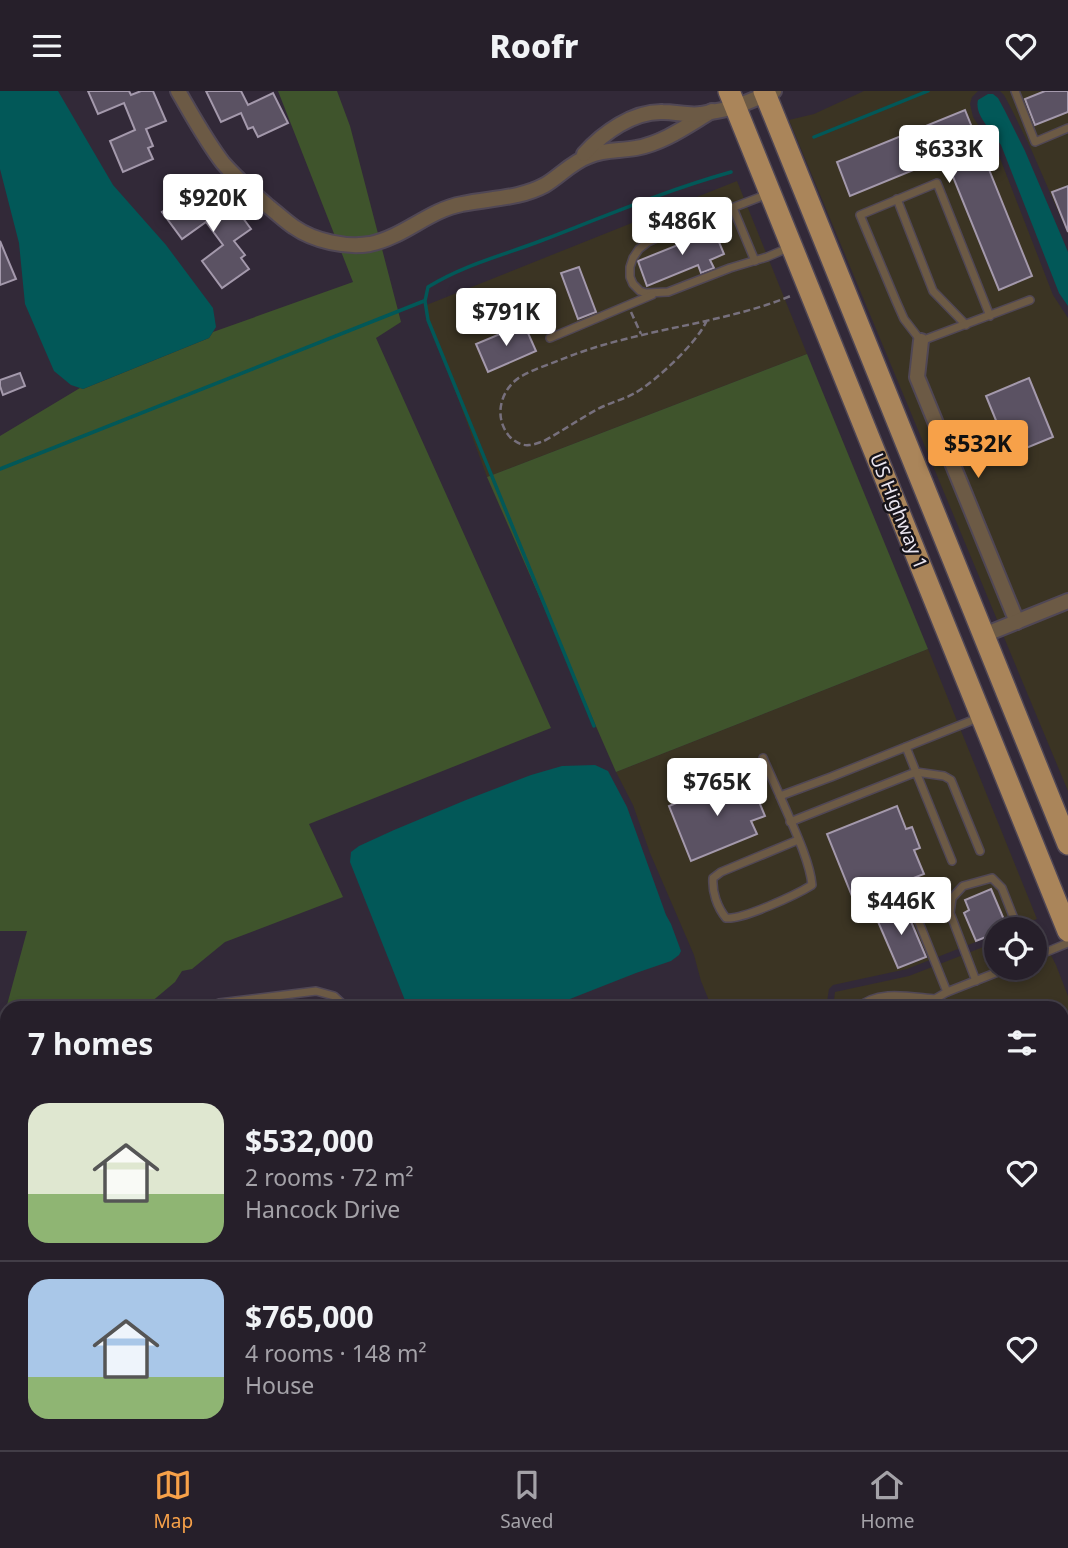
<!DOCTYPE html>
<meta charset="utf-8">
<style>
:root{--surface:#261f2a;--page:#322c36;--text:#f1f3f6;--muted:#a4a2a8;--line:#423d47;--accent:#f7a149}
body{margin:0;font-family:"Noto Sans",sans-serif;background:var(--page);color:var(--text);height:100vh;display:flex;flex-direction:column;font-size:26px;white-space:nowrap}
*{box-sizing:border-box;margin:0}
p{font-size:23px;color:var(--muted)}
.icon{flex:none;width:38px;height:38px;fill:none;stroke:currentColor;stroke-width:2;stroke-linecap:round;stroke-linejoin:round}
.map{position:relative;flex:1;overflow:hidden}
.side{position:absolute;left:0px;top:910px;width:1069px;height:450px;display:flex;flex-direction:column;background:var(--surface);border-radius:21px 21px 0 0;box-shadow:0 4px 10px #0003,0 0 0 2px var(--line)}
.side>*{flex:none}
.tools{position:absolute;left:984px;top:826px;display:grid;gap:14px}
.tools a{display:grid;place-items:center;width:63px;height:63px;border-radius:50%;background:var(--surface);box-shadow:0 4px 10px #0003,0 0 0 2px var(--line);font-size:35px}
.price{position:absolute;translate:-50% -60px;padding:0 16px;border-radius:7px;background:#fff;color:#222;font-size:23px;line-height:46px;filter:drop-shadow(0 2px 4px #0008)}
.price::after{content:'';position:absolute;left:50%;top:42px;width:21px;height:16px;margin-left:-10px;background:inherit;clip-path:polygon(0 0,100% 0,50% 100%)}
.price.selected{background:var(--accent);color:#111}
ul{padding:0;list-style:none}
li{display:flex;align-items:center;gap:21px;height:175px;padding:0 28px}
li+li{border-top:2px solid var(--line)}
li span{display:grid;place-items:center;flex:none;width:196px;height:140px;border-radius:21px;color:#555}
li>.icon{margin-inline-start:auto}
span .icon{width:84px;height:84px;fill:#fffc;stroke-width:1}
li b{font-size:30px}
h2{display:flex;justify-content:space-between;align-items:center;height:84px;padding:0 28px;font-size:30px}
header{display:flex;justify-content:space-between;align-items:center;height:91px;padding:0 28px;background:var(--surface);font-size:32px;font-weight:800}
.dock{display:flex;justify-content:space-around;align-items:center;height:98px;border-top:2px solid var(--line);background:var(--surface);font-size:19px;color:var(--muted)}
.dock a{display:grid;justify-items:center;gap:4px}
.dock .selected{color:var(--accent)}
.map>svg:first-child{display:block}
.commercial{fill:#3b3423}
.built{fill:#3c3045}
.green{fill:#3f542c}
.water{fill:#025858}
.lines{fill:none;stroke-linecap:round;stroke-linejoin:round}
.stream{stroke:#025858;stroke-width:3.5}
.building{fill:#5b5263;stroke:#a499ac;stroke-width:2}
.lane-casing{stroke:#504755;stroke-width:10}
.street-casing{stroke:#504755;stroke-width:18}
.primary-casing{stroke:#504755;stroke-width:24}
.path{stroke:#77707d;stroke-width:2.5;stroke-dasharray:7 3.5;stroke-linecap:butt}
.lane{stroke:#6c5a45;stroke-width:7}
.street{stroke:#6c5a45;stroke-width:14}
.primary{stroke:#aa855a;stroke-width:21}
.labels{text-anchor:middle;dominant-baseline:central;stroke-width:5;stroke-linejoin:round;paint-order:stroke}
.street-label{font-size:19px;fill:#ebe6f0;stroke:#17141a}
</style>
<header><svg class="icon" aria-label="menu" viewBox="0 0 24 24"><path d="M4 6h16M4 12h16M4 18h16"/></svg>Roofr<svg class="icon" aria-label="heart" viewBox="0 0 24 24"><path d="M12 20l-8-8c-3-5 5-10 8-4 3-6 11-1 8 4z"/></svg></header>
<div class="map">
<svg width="1068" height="1359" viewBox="0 0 1068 1359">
<rect width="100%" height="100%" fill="#322938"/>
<!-- commercial -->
<g class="commercial">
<path d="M 864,0 L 978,0 L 972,6 L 970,13 L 973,26 L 979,35 L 989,46 L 996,57 L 1053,204 L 1068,227 L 1068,502 L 1020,522 L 924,286 L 929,245 L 916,241 L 911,289 L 1008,527 L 998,531 L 789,29 L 814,23 Z"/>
<path d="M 1000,0 L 1068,0 L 1068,143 L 1031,58 L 1011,17 L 1004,4 Z"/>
<path d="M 737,90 L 807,263 L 487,386 L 424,215 Z"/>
<path d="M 1068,518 L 1068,700 L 1003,544 Z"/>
<path d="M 928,558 L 1037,828 L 1007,838 L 996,838 L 996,843 L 907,878 L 833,894 L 829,898 L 826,917 L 712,917 L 701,890 L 694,864 L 650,762 L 633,714 L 616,681 Z"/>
<path d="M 1036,835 L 1056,874 L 1068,905 L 1068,1359 L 897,1359 L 894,1353 L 1062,1353 L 1062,917 L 833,917 L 835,901 L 909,885 L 996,851 L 996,877 L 1034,877 L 1034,838 L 1027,838 Z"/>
</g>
<!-- built -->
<path class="built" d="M 0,997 L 7,1015 L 7,1353 L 143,1353 L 146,1359 L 0,1359 Z"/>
<!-- green -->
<g class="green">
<path d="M 278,0 L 337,0 L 350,35 L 401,231 L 376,247 L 551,637 L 309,733 L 343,806 L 225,851 L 192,878 L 182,880 L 175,891 L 144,917 L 7,917 L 7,997 L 0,980 L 0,940 L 27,840 L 0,840 L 0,345 L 80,297 L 83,298 L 209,247 L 213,241 L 353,191 Z"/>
<path d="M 807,263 L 928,558 L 616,681 L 487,386 Z"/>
</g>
<!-- water -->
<g class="water">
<path d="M 0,0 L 58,0 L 113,94 L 166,154 L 213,217 L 216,236 L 209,247 L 83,298 L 71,294 L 54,280 L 25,213 L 19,152 L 0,78 Z"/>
<path d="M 988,3 L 993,3 L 998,7 L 1005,20 L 1025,60 L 1063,149 L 1068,161 L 1068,215 L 1059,202 L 1001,54 C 993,40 974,25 978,9 Z"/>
<path d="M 595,674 L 608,680 L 627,716 L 666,824 L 671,833 L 681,860 L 679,864 L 671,870 L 636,882 L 547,917 L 408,917 L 350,771 L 351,761 L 359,755 L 394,739 L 466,709 L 531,684 L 562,675 Z"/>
<path d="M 446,1353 L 560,1353 L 561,1359 L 447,1359 Z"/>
</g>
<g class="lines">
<!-- stream -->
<g class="stream">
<path d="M 814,46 L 928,0"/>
<path d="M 0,378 L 424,210"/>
<path d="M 594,635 L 428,229 L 425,210 L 428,196 C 463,174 504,164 543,149 C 605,125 667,99 731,81"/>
<path d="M 705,911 L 707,917"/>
<path d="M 882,1353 L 885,1359"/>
</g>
</g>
<!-- building -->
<g class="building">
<path d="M 88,0 L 129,0 L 131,4 L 141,0 L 153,0 L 166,30 L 146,38 L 153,55 L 148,57 L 153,68 L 123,81 L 110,50 L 135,39 L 124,12 L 98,23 Z"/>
<path d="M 206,0 L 241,0 L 248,14 L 273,2 L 288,32 L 258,46 L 253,36 L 248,38 L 241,22 L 221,31 Z"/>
<path d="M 1045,0 L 1068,0 L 1068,21 L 1035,34 L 1025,8 Z"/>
<path d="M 965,19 L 1032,185 L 999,199 L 945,66 L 850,105 L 837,71 Z"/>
<path d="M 1068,95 L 1068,141 L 1052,101 Z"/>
<path d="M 189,102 L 195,111 L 200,107 L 210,121 L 229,108 L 251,138 L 234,150 L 245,164 L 241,167 L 249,178 L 222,197 L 202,170 L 223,154 L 206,131 L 182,148 L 162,121 Z"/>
<path d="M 698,137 L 701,145 L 714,139 L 724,163 L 710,169 L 714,177 L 701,182 L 698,174 L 647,195 L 638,170 L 688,150 L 685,141 Z"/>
<path d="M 0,150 L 16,188 L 0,194 Z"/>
<path d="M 579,176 L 596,221 L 578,228 L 561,182 Z"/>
<path d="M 524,233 L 536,260 L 488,281 L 476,253 Z"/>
<path d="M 20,282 L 25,295 L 3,304 L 0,295 L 0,289 Z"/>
<path d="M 1029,287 L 1053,346 L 1004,366 L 998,351 L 1004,349 L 986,305 Z"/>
<path d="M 735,688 L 741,701 L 753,696 L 765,725 L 751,730 L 757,743 L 691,770 L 669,715 Z"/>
<path d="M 897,715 L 906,738 L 912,736 L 920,757 L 914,759 L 924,783 L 854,810 L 827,743 Z"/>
<path d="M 991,798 L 1008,838 L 996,838 L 996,842 L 976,850 L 964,822 L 969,819 L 965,809 Z"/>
<path d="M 904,814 L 926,866 L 898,877 L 876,826 Z"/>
</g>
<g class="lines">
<defs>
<g id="lane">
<path d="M 1015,0 L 1035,51 L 1068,37"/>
<path d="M 768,103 L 672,140 L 648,151 L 639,158 L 633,167 L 630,176 L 630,186 L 633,193 L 640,200 L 646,202 L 668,201 L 730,177 L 767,166 L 788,157"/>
<path d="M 897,108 L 933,200 L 966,234"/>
<path d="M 733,117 L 755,170"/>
<path d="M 990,225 L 937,92 L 860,124 L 896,210 L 904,228 L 921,250 L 1030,209"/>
<path d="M 550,247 L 652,204"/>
<path d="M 906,656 L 916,681 L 944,685 L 951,689 L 980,760"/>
<path d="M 763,667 L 780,705"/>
<path d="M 790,731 L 916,681 L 952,770"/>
<path d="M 798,749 L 721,781 L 713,787 C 712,801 717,816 726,827 C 742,829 796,804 812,794 C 810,769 790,729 780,705 L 831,686 L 978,627"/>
<path d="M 912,814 L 947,901"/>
<path d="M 1034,866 L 1068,852"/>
<path d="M 976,890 L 950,822 L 952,807 L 963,795 L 992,787 L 1002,797 L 1018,838"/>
<path d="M 207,917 L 219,912 L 316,900 L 334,905 L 347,917"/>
<path d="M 858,917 C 877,898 911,906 935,908"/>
<path d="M 933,917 L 935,908 L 947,901 L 1008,877"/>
<path d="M 1062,1264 L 1068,1262"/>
<path d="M 348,1353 L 349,1359"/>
<path d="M 739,1353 L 743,1359"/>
<path d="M 971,1359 L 971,1353"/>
<path d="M 1042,1359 L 1043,1353"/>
</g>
<g id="street">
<path d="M 178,0 C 192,24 206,50 223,72 C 237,88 253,102 269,116 C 277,122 285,130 294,136 C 314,150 346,157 370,153 C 404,146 429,119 462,113 C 490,107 519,108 545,94 C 560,85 572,71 589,65 C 604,58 620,60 636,57 C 664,52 688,34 712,20"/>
<path d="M 584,63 C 603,42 633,20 663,21 C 676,21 689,25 701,23 C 713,20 727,19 738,15 C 750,10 762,5 774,0"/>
<path d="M 921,250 L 917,286 L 1017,531"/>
<path d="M 984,544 L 1068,510"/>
<path d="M 921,1353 L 924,1359"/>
</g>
<g id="primary">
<path d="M 729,0 L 1068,840"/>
<path d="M 764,0 L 1068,753"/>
</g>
</defs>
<!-- lane casing -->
<use href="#lane" class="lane-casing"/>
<!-- street casing -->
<use href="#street" class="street-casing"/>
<!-- primary casing -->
<use href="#primary" class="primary-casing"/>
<!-- path -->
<g class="path">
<path d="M 631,221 L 641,243"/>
<path d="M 707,229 C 698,251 656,290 635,302 C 623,309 608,312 596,319 C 578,329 562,340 544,350 C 540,351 534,354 529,354 C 522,355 515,351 510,346 C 493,327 500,299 520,286 C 532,279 547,274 560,269 C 625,242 696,236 763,215 C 773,212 783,208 793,204"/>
</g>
<!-- lane -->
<use href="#lane" class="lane"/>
<!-- street -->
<use href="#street" class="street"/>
<!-- primary -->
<use href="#primary" class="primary"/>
</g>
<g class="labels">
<!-- street labels -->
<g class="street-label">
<text transform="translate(899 420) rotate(68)">US Highway 1</text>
</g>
</g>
</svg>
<div class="tools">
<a><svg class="icon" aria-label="locate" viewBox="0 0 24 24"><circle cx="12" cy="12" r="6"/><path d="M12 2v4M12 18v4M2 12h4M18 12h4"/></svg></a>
</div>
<b class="price" style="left:949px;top:94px">$633K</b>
<b class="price" style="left:213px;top:143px">$920K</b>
<b class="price" style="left:682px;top:166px">$486K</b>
<b class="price" style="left:506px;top:257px">$791K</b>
<b class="price selected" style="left:978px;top:389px">$532K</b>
<b class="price" style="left:717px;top:727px">$765K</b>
<b class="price" style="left:901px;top:846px">$446K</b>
<section class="side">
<h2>7 homes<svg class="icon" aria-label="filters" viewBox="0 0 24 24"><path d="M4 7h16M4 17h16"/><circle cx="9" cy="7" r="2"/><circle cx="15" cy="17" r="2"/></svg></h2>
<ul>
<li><span style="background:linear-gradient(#dfe7d0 65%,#8fb573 0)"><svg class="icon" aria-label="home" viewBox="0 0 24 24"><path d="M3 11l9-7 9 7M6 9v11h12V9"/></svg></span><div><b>$532,000</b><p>2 rooms · 72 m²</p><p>Hancock Drive</p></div><svg class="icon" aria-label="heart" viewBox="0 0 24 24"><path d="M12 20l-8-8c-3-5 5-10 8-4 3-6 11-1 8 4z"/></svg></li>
<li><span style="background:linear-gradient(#a9c7e8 70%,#8fb573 0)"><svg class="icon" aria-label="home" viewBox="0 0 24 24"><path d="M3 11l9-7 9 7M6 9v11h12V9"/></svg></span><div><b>$765,000</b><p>4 rooms · 148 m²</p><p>House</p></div><svg class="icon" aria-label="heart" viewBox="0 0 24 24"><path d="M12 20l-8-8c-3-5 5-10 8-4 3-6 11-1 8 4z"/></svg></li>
</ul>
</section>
</div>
<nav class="dock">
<a class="selected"><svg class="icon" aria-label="map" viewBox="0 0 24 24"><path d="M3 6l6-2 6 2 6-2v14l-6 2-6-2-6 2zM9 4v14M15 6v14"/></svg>Map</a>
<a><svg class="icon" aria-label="saved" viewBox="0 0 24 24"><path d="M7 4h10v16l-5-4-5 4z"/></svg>Saved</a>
<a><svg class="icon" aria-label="home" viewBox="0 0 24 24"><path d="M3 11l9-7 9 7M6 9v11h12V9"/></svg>Home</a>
</nav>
